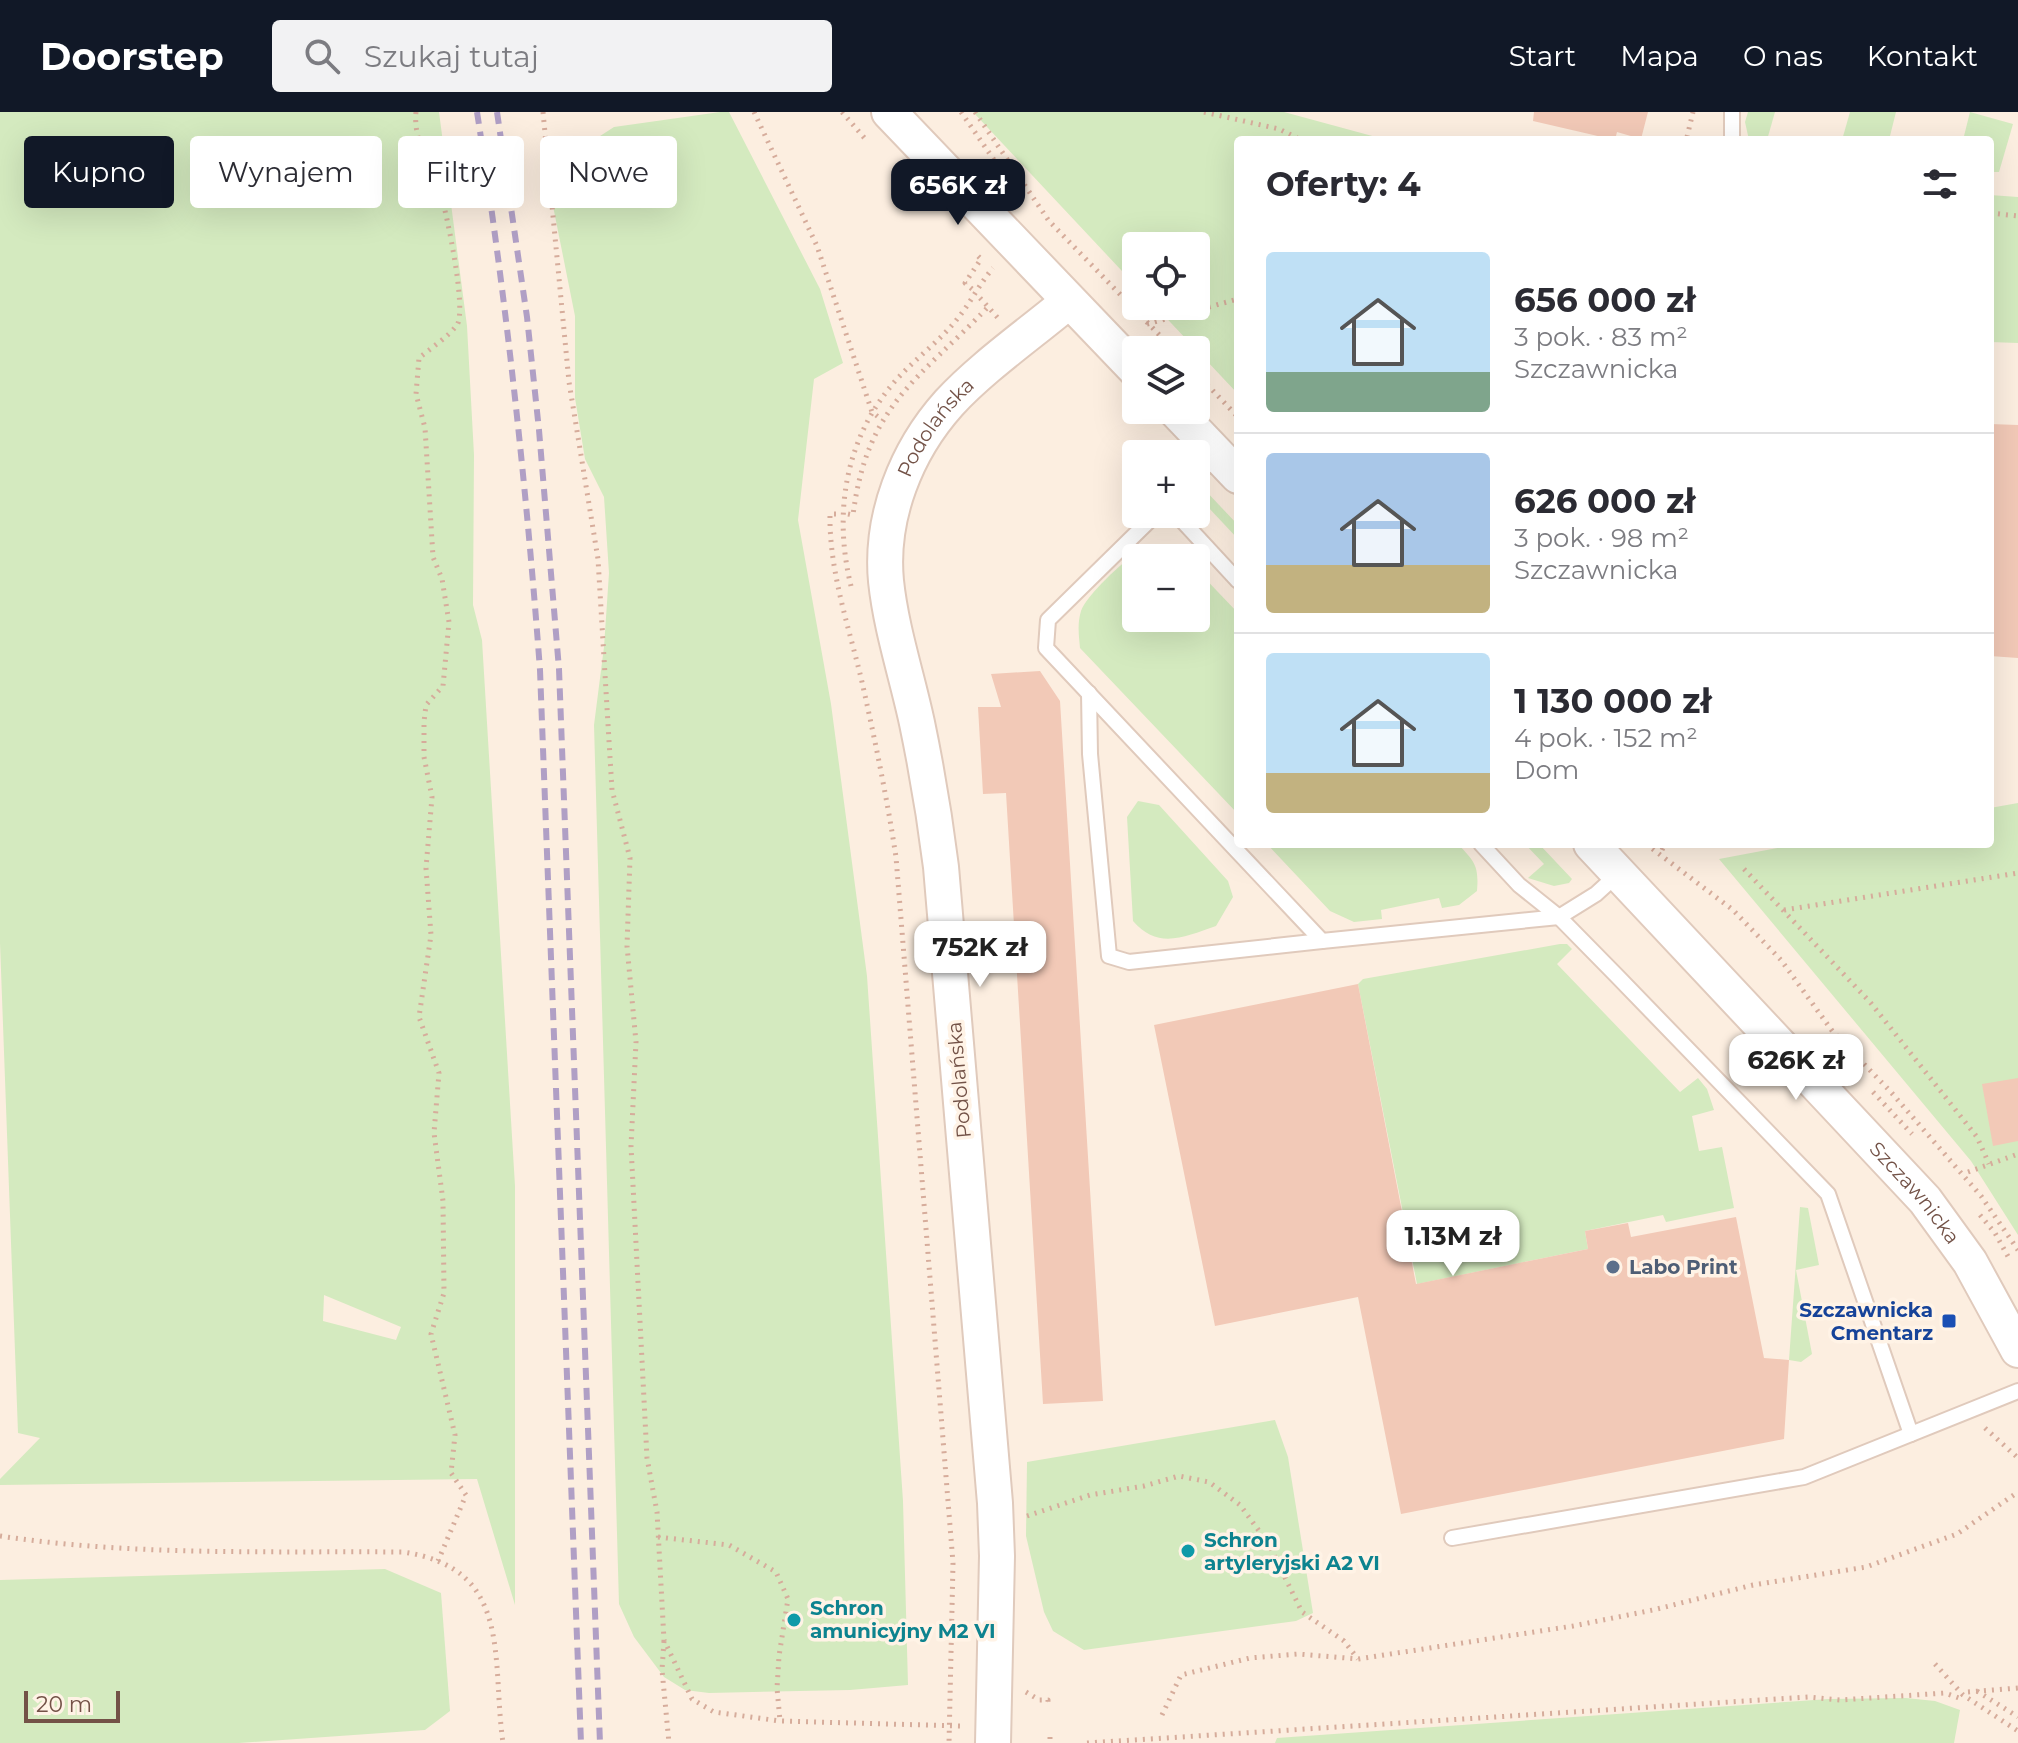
<!DOCTYPE html>
<html lang="pl">
<meta charset="utf-8">
<style>
:root{--surface:#fff;--page:#f2f2f3;--text:#2b2b33;--muted:#7c7c81;--line:#e1e1e2;--accent:#111827}
body{margin:0;font-family:Montserrat,sans-serif;background:var(--page);color:var(--text);height:100vh;display:flex;flex-direction:column;font-size:30px;white-space:nowrap}
*{box-sizing:border-box;margin:0}
p{font-size:26px;color:var(--muted)}
.icon{flex:none;width:44px;height:44px;fill:none;stroke:currentColor;stroke-width:2;stroke-linecap:round;stroke-linejoin:round}
.map{position:relative;flex:1;overflow:hidden}
.drawer{position:absolute;left:1234px;top:24px;width:760px;height:712px;display:flex;flex-direction:column;background:var(--surface);border-radius:8px;box-shadow:0 8px 32px #0002}
.drawer>*{flex:none}
.guide{position:absolute;left:24px;top:24px;width:760px;height:72px;display:flex;gap:16px}
.fabs{position:absolute;left:1122px;top:120px;display:grid;gap:16px}
.fabs a{display:grid;place-items:center;width:88px;height:88px;border-radius:8px;background:var(--surface);box-shadow:0 8px 32px #0002;font-size:40px}
.scale{position:absolute;left:24px;bottom:20px;width:96px;box-sizing:border-box;padding-left:8px;border:4px solid #735247;border-top:0;font-size:22px;line-height:28px;white-space:nowrap;color:#735247;-webkit-text-stroke:6px #fff3e6;paint-order:stroke}
.price{position:absolute;translate:-50% -68px;padding:0 18px;border-radius:16px;background:#fff;color:#222;font-size:26px;line-height:52px;filter:drop-shadow(0 2px 4px #0008)}
.price::after{content:'';position:absolute;left:50%;top:48px;width:24px;height:18px;margin-left:-12px;background:inherit;clip-path:polygon(0 0,100% 0,50% 100%)}
.price.selected{background:var(--accent);color:#fff}
ul{padding:0;list-style:none}
li{display:flex;align-items:center;gap:24px;height:200px;padding:0 32px}
li+li{border-top:2px solid var(--line)}
li span{display:grid;place-items:center;flex:none;width:224px;height:160px;border-radius:8px;color:#555}
li>.icon{margin-inline-start:auto}
span .icon{width:96px;height:96px;fill:#fffc;stroke-width:1}
li b{font-size:34px}
h2{display:flex;justify-content:space-between;align-items:center;height:96px;padding:0 32px;font-size:34px}
.chip{padding:0 28px;border-radius:8px;background:var(--surface);box-shadow:0 8px 32px #0002;font-size:28px;line-height:72px}
.chip.selected{background:var(--accent);color:#fff}
header{display:flex;align-items:center;gap:48px;box-sizing:border-box;height:112px;padding:0 40px;background:var(--accent);color:#fff}
header strong{font-size:38px}
nav{display:flex;gap:44px;margin-inline-start:auto;font-size:28px}
.search{width:560px;height:72px;background:var(--page);display:flex;align-items:center;gap:20px;box-sizing:border-box;padding:0 28px;border-radius:8px;color:var(--muted);font-size:30px}
.map>svg:first-child{display:block}
.green{fill:#d4eabf;fill-rule:evenodd}
.building{fill:#f2c9b7}
.lines{fill:none;stroke-linecap:round;stroke-linejoin:round}
.service-casing{stroke:#e0cabc;stroke-width:18}
.tertiary-casing{stroke:#e0cabc;stroke-width:38}
.path{stroke:#d6ac9b;stroke-width:5;stroke-dasharray:2 6;stroke-linecap:butt}
.service{stroke:#fff;stroke-width:14}
.tertiary{stroke:#fff;stroke-width:34}
.rail{stroke:#b09fc5;stroke-width:6;stroke-dasharray:12 8;stroke-linecap:butt}
.service-dot{fill:#5c6f8a;stroke:#fff3e6;stroke-width:3}
.transit-dot{fill:#1a4fb4;stroke:#fff3e6;stroke-width:3}
.culture-dot{fill:#0f9aa8;stroke:#fff3e6;stroke-width:3}
.labels{text-anchor:middle;dominant-baseline:central;stroke-width:7;stroke-linejoin:round;paint-order:stroke}
.street-label{font-size:20px;fill:#735247;stroke:#fff3e6}
.service-label{font-size:20px;font-weight:bold;fill:#4e5e75;stroke:#fff3e6;text-anchor:start}
.transit-label{font-size:20px;font-weight:bold;fill:#164399;stroke:#fff3e6;text-anchor:end}
.culture-label{font-size:20px;font-weight:bold;fill:#0d838f;stroke:#fff3e6;text-anchor:start}
</style>
<header>
<strong>Doorstep</strong>
<div class="search"><svg class="icon" aria-label="search" viewBox="0 0 24 24"><circle cx="10" cy="10" r="6"/><path d="M15 15l6 6"/></svg>Szukaj tutaj</div>
<nav><a>Start</a><a>Mapa</a><a>O nas</a><a>Kontakt</a></nav>
</header>
<div class="map">
<svg width="2018" height="1631" viewBox="0 0 2018 1631">
<rect width="100%" height="100%" fill="#fceee0"/>
<!-- green -->
<g class="green">
<path d="M 0,0 L 439,0 L 467,214 L 474,343 L 473,493 L 482,528 L 515,1074 L 515,1493 L 477,1367 L 0,1373 L 0,1367 L 40,1326 L 18,1321 L 0,831 ZM 324,1183 L 401,1215 L 396,1228 L 323,1209 Z"/>
<path d="M 720,0 L 729,0 L 820,177 L 843,251 L 814,267 L 798,408 L 831,592 L 867,864 L 903,1389 L 908,1573 L 850,1578 L 709,1581 L 685,1578 L 664,1565 L 634,1525 L 619,1492 L 594,613 L 604,535 L 609,461 L 604,385 L 585,347 L 575,286 L 575,204 L 546,59 L 614,15 Z"/>
<path d="M 973,0 L 1284,0 L 1387,28 L 1238,28 L 1238,282 L 1155,194 L 1196,194 L 1196,134 L 1136,134 L 1136,174 Z"/>
<path d="M 1748,0 L 1775,0 L 1767,28 L 1749,28 L 1745,10 Z"/>
<path d="M 1850,0 L 1896,0 L 1889,28 L 1842,28 Z"/>
<path d="M 1970,0 L 2013,12 L 1999,60 L 1990,60 L 1990,28 L 1963,28 Z"/>
<path d="M 1990,83 L 2018,85 L 2018,231 L 1990,230 Z"/>
<path d="M 1203,376 L 1238,413 L 1238,427 L 1208,395 L 1191,410 L 1188,402 L 1196,402 L 1196,386 Z"/>
<path d="M 1167,436 L 1185,446 L 1136,446 L 1136,506 L 1196,506 L 1196,457 L 1238,501 L 1238,702 L 1080,536 C 1079,524 1077,512 1081,499 C 1086,484 1123,449 1137,441 C 1146,436 1157,437 1167,436 Z"/>
<path d="M 1138,689 L 1159,693 L 1228,769 L 1233,785 L 1216,814 C 1184,825 1158,838 1133,809 L 1127,705 Z"/>
<path d="M 2018,691 L 2018,1123 L 1971,1049 L 1719,747 L 1799,732 L 1990,732 L 1990,696 Z"/>
<path d="M 1267,732 L 1458,732 C 1475,750 1479,754 1477,779 L 1459,793 L 1442,796 L 1439,786 L 1381,798 L 1382,807 L 1354,810 L 1330,799 Z"/>
<path d="M 1525,732 L 1539,732 L 1572,767 L 1569,771 L 1554,774 L 1528,766 L 1544,752 Z"/>
<path d="M 1560,832 L 1567,832 L 1572,837 L 1557,852 L 1680,980 L 1698,966 L 1707,977 L 1714,998 L 1692,1004 L 1699,1039 L 1722,1035 L 1734,1096 L 1666,1110 L 1663,1103 L 1585,1119 L 1588,1137 L 1417,1172 L 1358,872 L 1363,867 Z"/>
<path d="M 1800,1095 L 1808,1096 L 1819,1153 L 1796,1158 L 1812,1242 L 1801,1250 L 1789,1248 Z"/>
<path d="M 1275,1308 L 1288,1345 L 1313,1501 L 1296,1509 L 1084,1538 L 1053,1519 L 1044,1500 L 1026,1424 L 1027,1350 Z"/>
<path d="M 385,1457 L 441,1481 L 450,1599 L 425,1618 L 239,1631 L 0,1631 L 0,1468 Z"/>
<path d="M 1906,1586 L 1935,1589 L 1960,1598 L 1954,1631 L 1275,1631 L 1277,1626 L 1829,1587 Z"/>
</g>
<!-- building -->
<g class="building">
<path d="M 1534,0 L 1648,0 L 1641,27 L 1617,20 L 1615,28 L 1533,9 Z"/>
<path d="M 1990,312 L 2018,313 L 2018,546 L 1990,544 Z"/>
<path d="M 1040,559 L 1060,589 L 1103,1289 L 1043,1292 L 1006,681 L 983,682 L 978,595 L 1001,595 L 991,562 Z"/>
<path d="M 1358,872 L 1416,1172 L 1588,1137 L 1585,1119 L 1628,1111 L 1631,1125 L 1736,1105 L 1764,1246 L 1789,1248 L 1784,1327 L 1401,1402 L 1358,1185 L 1215,1214 L 1154,913 Z"/>
<path d="M 2018,966 L 2018,1029 L 1993,1034 L 1982,972 Z"/>
</g>
<g class="lines">
<defs>
<g id="service">
<path d="M 1732,28 L 1732,0"/>
<path d="M 1196,364 L 1218,343"/>
<path d="M 1156,402 L 1048,508 L 1046,536 L 1322,829 L 1559,805 L 1596,782 L 1619,761"/>
<path d="M 1176,402 L 1238,469"/>
<path d="M 1089,581 L 1090,642 L 1109,844 L 1129,850 L 1322,829"/>
<path d="M 1481,732 L 1519,773 L 1559,805 L 1617,864 L 1828,1082 L 1911,1322"/>
<path d="M 1452,1426 L 1804,1365 L 2018,1279"/>
</g>
<g id="tertiary">
<path d="M 889,0 L 1136,258"/>
<path d="M 1175,298 L 1238,364"/>
<path id="s1" d="M 1591,732 L 1925,1088 L 1970,1150 L 2018,1238"/>
<path id="s2" d="M 993,1631 L 997,1444 L 995,1391 L 941,755 C 935,707 927,659 917,611 C 907,564 891,517 886,469 C 880,405 906,339 949,291 C 982,255 1031,221 1069,189"/>
</g>
</defs>
<!-- service casing -->
<use href="#service" class="service-casing"/>
<!-- tertiary casing -->
<use href="#tertiary" class="tertiary-casing"/>
<!-- path -->
<g class="path">
<path d="M 416,0 C 413,31 432,55 441,83 C 447,103 467,198 457,213 C 448,225 431,236 419,246 L 416,282 L 425,316 L 433,445 L 442,467 L 449,510 L 443,574 L 426,593 L 424,610 L 424,645 L 432,685 L 426,756 L 431,823 L 419,905 L 439,961 L 434,1021 L 443,1089 L 444,1181 L 431,1222 L 455,1323 L 451,1361 L 466,1383 L 438,1449"/>
<path d="M 543,0 L 569,270 L 598,447 L 612,678 L 630,746 L 627,834 L 636,930 L 631,1034 L 647,1346 L 657,1400 L 664,1528 L 692,1587 L 714,1600 L 780,1609 L 961,1614"/>
<path d="M 754,0 L 817,134 L 872,300 L 882,308"/>
<path d="M 842,0 L 867,29"/>
<path d="M 961,0 L 1021,87"/>
<path d="M 975,0 L 1049,109 L 1174,238"/>
<path d="M 1204,0 L 1279,17 L 1301,28"/>
<path d="M 1687,25 L 1693,0"/>
<path d="M 1990,101 L 2018,104"/>
<path d="M 972,177 L 965,171 L 981,147 L 977,143"/>
<path d="M 980,186 L 998,206"/>
<path d="M 1147,212 L 1238,187"/>
<path d="M 1196,261 L 1238,305"/>
<path d="M 836,402 L 830,402 C 829,459 849,515 862,570 C 875,628 887,686 896,745 L 953,1451 L 949,1631"/>
<path d="M 848,402 L 853,403 C 867,293 918,268 988,195"/>
<path d="M 851,474 C 833,401 845,325 897,267 C 916,246 940,229 958,206 C 971,190 980,171 993,156"/>
<path d="M 1646,732 L 1733,798 L 1781,848 L 1833,920 L 1890,979 L 1981,1084 L 2018,1138"/>
<path d="M 1662,738 L 1665,732"/>
<path d="M 1744,757 L 1870,890 L 1977,1025 L 1989,1052"/>
<path d="M 1784,798 L 2018,761"/>
<path d="M 1873,980 L 1912,1022"/>
<path d="M 1968,1060 L 2018,1042"/>
<path d="M 1980,1103 L 1995,1121 L 2010,1148"/>
<path d="M 1985,1316 L 2018,1346"/>
<path d="M 1027,1404 L 1090,1383 L 1144,1374 L 1179,1364 L 1209,1370 L 1240,1393 L 1268,1431 L 1302,1500 L 1344,1529 L 1358,1547"/>
<path d="M 0,1424 C 133,1444 268,1439 403,1440 C 514,1456 491,1547 503,1631"/>
<path d="M 658,1425 L 729,1433 L 776,1460 L 788,1487 L 779,1544 L 777,1576 L 780,1609"/>
<path d="M 664,1529 L 662,1558 L 669,1631"/>
<path d="M 1935,1552 L 1963,1583 L 2018,1619"/>
<path d="M 1977,1579 L 2018,1605"/>
<path d="M 1026,1580 L 1039,1588 L 1048,1588 L 1048,1595"/>
<path d="M 1968,1580 L 2018,1576"/>
<path d="M 1162,1603 L 1181,1563 L 1250,1546 L 1298,1542 L 1358,1547 L 1573,1514 L 1653,1498 L 1753,1473 L 1866,1455 L 1957,1422 L 2018,1380"/>
<path d="M 1050,1625 L 1050,1631"/>
<path d="M 1087,1631 L 1808,1585 L 1840,1588 L 1945,1581 L 1959,1586"/>
</g>
<!-- service -->
<use href="#service" class="service"/>
<!-- tertiary -->
<use href="#tertiary" class="tertiary"/>
<!-- rail -->
<g class="rail">
<path d="M 477,0 C 506,185 526,371 540,558 L 581,1631"/>
<path d="M 497,0 L 527,205 L 539,318 L 559,557 L 600,1631"/>
</g>
</g>
<!-- markers -->
<circle class="service-dot" cx="1613" cy="1155" r="8"/>
<rect class="transit-dot" x="1941" y="1201" width="16" height="16" rx="4"/>
<g class="culture-dot">
<circle cx="1188" cy="1439" r="8"/>
<circle cx="794" cy="1508" r="8"/>
</g>
<g class="labels">
<!-- street labels -->
<g class="street-label">
<text stroke="none"><textPath href="#s2" startOffset="1336">Podolańska</textPath></text>
<text transform="translate(959 968) rotate(-95)">Podolańska</text>
<text stroke="none"><textPath href="#s1" startOffset="476">Szczawnicka</textPath></text>
</g>
<!-- service labels -->
<g class="service-label">
<text x="1629" y="1155">Labo Print</text>
</g>
<!-- transit labels -->
<g class="transit-label">
<text x="1933" y="1198">Szczawnicka<tspan x="1933" dy="23">Cmentarz</tspan></text>
</g>
<!-- culture labels -->
<g class="culture-label">
<text x="1204" y="1428">Schron<tspan x="1204" dy="23">artyleryjski A2 VI</tspan></text>
<text x="810" y="1496">Schron<tspan x="810" dy="23">amunicyjny M2 VI</tspan></text>
</g>
</g>
</svg>
<div class="fabs">
<a><svg class="icon" aria-label="locate" viewBox="0 0 24 24"><circle cx="12" cy="12" r="6"/><path d="M12 2v4M12 18v4M2 12h4M18 12h4"/></svg></a>
<a><svg class="icon" aria-label="layers" viewBox="0 0 24 24"><path d="M12 4l9 5-9 5-9-5zM3 14l9 5 9-5"/></svg></a>
<a>+</a>
<a>−</a>
</div>
<div class="scale">20 m</div>
<b class="price selected" style="left:958px;top:115px">656K zł</b>
<b class="price" style="left:980px;top:877px">752K zł</b>
<b class="price" style="left:1796px;top:990px">626K zł</b>
<b class="price" style="left:1453px;top:1166px">1.13M zł</b>
<div class="guide">
<a class="chip selected">Kupno</a>
<a class="chip">Wynajem</a>
<a class="chip">Filtry</a>
<a class="chip">Nowe</a>
</div>
<section class="drawer">
<h2>Oferty: 4<svg class="icon" aria-label="filters" viewBox="0 0 24 24"><path d="M4 7h16M4 17h16"/><circle cx="9" cy="7" r="2"/><circle cx="15" cy="17" r="2"/></svg></h2>
<ul>
<li><span style="background:linear-gradient(#bfe0f5 75%,#7fa58c 0)"><svg class="icon" aria-label="home" viewBox="0 0 24 24"><path d="M3 11l9-7 9 7M6 9v11h12V9"/></svg></span><div><b>656 000 zł</b><p>3 pok. · 83 m²</p><p>Szczawnicka</p></div></li>
<li><span style="background:linear-gradient(#a9c7e8 70%,#c2b280 0)"><svg class="icon" aria-label="home" viewBox="0 0 24 24"><path d="M3 11l9-7 9 7M6 9v11h12V9"/></svg></span><div><b>626 000 zł</b><p>3 pok. · 98 m²</p><p>Szczawnicka</p></div></li>
<li><span style="background:linear-gradient(#bfe0f5 75%,#c2b280 0)"><svg class="icon" aria-label="home" viewBox="0 0 24 24"><path d="M3 11l9-7 9 7M6 9v11h12V9"/></svg></span><div><b>1 130 000 zł</b><p>4 pok. · 152 m²</p><p>Dom</p></div></li>
</ul>
</section>
</div>
